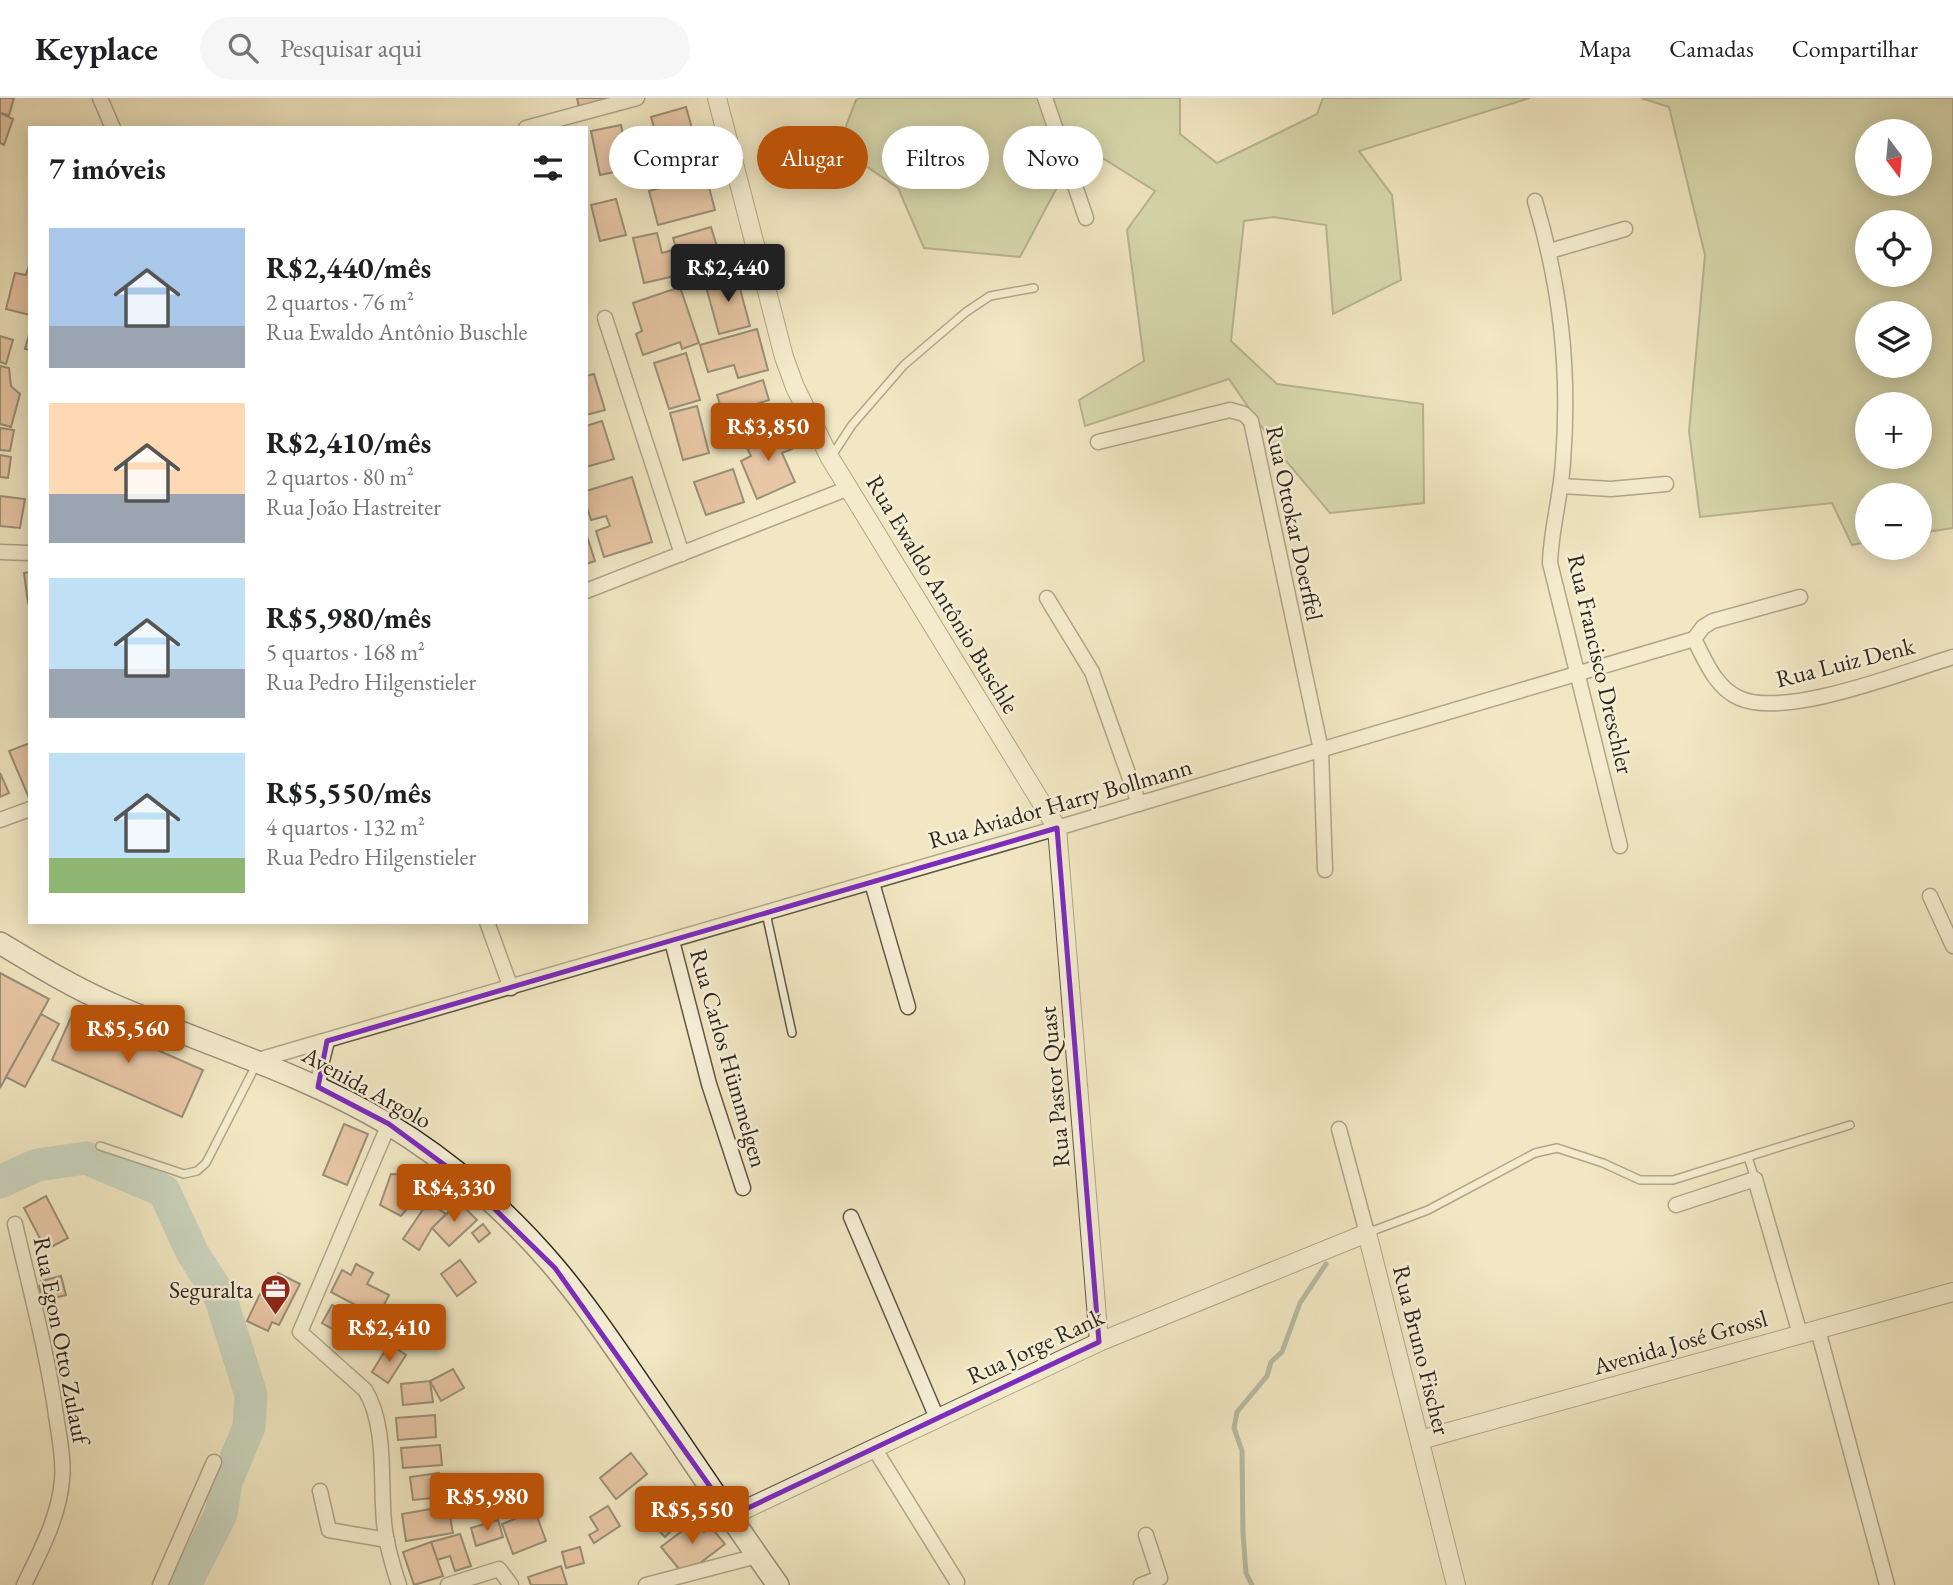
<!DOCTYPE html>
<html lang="pt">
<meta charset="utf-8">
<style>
:root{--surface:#fff;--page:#f6f6f6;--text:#202124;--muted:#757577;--line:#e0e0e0;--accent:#b45309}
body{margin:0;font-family:"EB Garamond",serif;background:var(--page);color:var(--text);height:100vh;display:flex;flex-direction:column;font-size:26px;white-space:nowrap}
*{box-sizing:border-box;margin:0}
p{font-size:23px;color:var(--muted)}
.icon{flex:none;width:38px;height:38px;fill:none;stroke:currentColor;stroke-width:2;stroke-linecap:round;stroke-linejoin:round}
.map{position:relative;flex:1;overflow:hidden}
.sheet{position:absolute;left:28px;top:28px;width:560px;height:798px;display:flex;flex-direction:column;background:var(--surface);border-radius:0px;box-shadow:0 4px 18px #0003}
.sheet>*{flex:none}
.hud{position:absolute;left:609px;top:28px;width:665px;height:63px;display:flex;gap:14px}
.needle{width:46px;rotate:164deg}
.buttons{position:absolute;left:1855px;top:21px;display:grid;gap:14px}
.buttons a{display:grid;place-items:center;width:77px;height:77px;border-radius:50%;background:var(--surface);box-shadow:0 4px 18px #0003;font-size:35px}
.price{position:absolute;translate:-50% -60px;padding:0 16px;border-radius:7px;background:var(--accent);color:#fff;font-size:23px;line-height:46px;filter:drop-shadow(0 2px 4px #0008)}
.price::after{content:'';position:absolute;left:50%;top:42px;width:21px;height:16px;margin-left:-10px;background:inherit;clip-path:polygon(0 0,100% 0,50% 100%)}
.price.current{background:#222;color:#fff}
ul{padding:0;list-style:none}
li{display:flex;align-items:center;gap:21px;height:175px;padding:0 21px}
li span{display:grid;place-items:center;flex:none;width:196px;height:140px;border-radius:0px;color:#555}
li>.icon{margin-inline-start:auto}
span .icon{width:84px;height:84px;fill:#fffc;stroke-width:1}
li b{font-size:30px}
h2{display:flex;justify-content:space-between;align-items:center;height:84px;padding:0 21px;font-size:30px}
.chip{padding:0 24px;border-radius:32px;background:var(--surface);box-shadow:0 4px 18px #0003;font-size:24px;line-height:63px}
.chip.current{background:var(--accent);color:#fff}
header{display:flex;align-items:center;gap:42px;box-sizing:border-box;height:98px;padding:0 35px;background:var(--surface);border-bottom:2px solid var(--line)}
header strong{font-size:33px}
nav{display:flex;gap:38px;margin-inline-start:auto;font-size:24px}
.search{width:490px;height:63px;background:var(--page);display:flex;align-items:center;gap:18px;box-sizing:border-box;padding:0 24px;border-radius:38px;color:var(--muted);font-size:26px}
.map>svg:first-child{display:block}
.green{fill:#bac593;stroke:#747658;stroke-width:2;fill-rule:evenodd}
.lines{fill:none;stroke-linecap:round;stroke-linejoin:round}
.stream{stroke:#70837b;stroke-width:5}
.river{stroke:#9cbfb9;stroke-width:33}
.building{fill:#e0a084;stroke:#2f281e;stroke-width:2}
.service-casing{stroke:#605847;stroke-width:10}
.minor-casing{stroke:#605847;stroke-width:17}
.tertiary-casing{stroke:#605847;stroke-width:20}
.secondary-casing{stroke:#2f281e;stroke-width:24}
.service{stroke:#f6efd7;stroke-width:7}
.minor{stroke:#f6efd7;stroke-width:14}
.tertiary{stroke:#f6efd7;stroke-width:18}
.secondary{stroke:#f6efd7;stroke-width:21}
.marked{fill:none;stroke:#7b2cbf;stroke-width:5;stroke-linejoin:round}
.labels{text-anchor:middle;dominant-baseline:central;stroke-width:5;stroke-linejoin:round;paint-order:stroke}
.street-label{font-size:24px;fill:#2f281e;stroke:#f6efd7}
.poi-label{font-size:24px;fill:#2f281e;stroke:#f6efd7;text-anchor:end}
</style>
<header>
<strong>Keyplace</strong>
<div class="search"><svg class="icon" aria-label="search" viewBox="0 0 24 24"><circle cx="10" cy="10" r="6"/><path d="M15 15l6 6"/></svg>Pesquisar aqui</div>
<nav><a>Mapa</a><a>Camadas</a><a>Compartilhar</a></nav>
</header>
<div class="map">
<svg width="1953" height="1487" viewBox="0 0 1953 1487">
<rect width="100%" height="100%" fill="#f1e7c2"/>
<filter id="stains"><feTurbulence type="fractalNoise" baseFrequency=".00286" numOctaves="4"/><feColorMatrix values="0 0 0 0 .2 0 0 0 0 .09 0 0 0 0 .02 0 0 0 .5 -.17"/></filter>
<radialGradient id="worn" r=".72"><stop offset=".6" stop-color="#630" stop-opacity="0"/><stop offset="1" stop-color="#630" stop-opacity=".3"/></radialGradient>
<!-- green -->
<g class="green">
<path d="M 859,0 L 1180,0 L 1180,36 L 1217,65 L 1317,16 L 1323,0 L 1530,0 L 1359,53 L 1392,97 L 1401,182 L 1333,216 L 1326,127 L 1273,119 L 1244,123 L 1231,243 L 1277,286 L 1423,306 L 1424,405 L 1330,415 L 1281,357 L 1229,281 L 1085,328 L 1079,302 L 1144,263 L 1127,132 L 1155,93 L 1080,46 L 1020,159 L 924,150 L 898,90 L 838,49 L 856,2 Z"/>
<path d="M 1641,0 L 1953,0 L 1953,430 L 1920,435 L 1920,397 L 1867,397 L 1867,444 L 1852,447 L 1832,405 L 1700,419 L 1689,333 L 1705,157 L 1669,9 ZM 1867,33 L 1920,33 L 1920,86 L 1867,86 ZM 1867,124 L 1920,124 L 1920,177 L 1867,177 ZM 1867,215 L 1920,215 L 1920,268 L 1867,268 ZM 1867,306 L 1920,306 L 1920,359 L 1867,359 Z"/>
</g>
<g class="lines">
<!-- stream -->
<path class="stream" d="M 1252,1487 L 1246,1475 L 1243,1435 L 1242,1353 L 1234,1330 L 1237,1314 L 1267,1278 L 1271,1264 L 1282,1254 L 1300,1205 L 1326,1166"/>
<!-- river -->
<path class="river" d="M 0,1084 L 37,1067 L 86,1060 L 164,1093 L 192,1154 L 220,1198 L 251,1297 L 249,1329 L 226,1384 L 221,1416 L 185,1487"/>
</g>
<!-- building -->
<g class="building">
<path d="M 0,0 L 14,0 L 9,17 L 0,15 Z"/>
<path d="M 577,0 L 618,0 L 579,9 Z"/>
<path d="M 686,9 L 693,34 L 675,39 L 679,52 L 662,57 L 651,19 Z"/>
<path d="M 0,15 L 13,21 L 4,47 L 0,45 Z"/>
<path d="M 621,27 L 630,71 L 600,77 L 591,33 Z"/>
<path d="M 706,78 L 715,112 L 658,127 L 649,93 Z"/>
<path d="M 616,101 L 626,137 L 600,143 L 591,107 Z"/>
<path d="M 711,129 L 722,165 L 684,177 L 673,140 Z"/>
<path d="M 657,135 L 662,155 L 673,152 L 679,177 L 644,185 L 633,140 Z"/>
<path d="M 30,164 L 30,217 L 6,211 L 15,175 L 26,177 Z"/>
<path d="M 736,176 L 750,228 L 719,236 L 705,185 Z"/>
<path d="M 680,189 L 699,245 L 682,251 L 680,244 L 643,257 L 636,236 L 642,233 L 633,205 Z"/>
<path d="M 757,231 L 768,272 L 738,280 L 734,267 L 708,274 L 700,247 Z"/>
<path d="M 30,233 L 30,252 L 25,251 Z"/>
<path d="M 0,238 L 13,242 L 6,266 L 0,264 Z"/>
<path d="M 686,255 L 700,302 L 669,311 L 654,265 Z"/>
<path d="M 0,268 L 9,270 L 11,288 L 20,296 L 11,329 L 0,326 Z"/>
<path d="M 594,276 L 605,312 L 586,317 L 586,278 Z"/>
<path d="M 763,282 L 769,302 L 744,310 L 754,341 L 733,347 L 717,297 Z"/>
<path d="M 767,306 L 776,330 L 759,336 L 750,313 Z"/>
<path d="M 697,308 L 709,355 L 683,362 L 670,315 Z"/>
<path d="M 602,323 L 614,361 L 586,369 L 586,328 Z"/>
<path d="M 783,329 L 792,351 L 782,355 L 795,384 L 757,401 L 741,363 L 751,358 L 745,346 Z"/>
<path d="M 0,330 L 14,332 L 10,353 L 0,352 Z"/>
<path d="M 0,357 L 11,359 L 8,380 L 0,379 Z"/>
<path d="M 733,371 L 744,404 L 706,417 L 694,384 Z"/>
<path d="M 632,379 L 652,444 L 604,459 L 596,433 L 610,428 L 606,418 L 591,422 L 586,406 L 586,393 Z"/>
<path d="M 0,398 L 25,401 L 20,430 L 0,428 Z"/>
<path d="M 586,435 L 595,463 L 586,466 Z"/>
<path d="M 30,474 L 30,504 L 28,505 L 24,475 Z"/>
<path d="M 30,645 L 30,699 L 29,700 L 9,653 Z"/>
<path d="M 0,675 L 9,695 L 0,699 Z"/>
<path d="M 0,875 L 49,901 L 0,990 Z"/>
<path d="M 73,915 L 203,972 L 182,1019 L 52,962 Z"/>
<path d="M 41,916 L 59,926 L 25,989 L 6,979 Z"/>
<path d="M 344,1026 L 368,1036 L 347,1087 L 323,1077 Z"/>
<path d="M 391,1076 L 410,1077 L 403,1088 L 418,1098 L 401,1118 L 380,1107 Z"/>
<path d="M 46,1098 L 68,1140 L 46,1152 L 24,1110 Z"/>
<path d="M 428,1104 L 446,1116 L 432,1130 L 419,1152 L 403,1141 Z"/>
<path d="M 459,1104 L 477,1122 L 449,1148 L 432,1130 Z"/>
<path d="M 483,1126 L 490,1135 L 479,1144 L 472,1135 Z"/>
<path d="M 460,1162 L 476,1184 L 457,1198 L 441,1176 Z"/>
<path d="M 356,1166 L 373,1175 L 367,1186 L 389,1197 L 378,1219 L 331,1194 L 342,1172 L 351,1177 Z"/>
<path d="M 278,1175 L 300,1186 L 279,1227 L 272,1224 L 268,1233 L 247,1223 L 260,1196 L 266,1199 Z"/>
<path d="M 61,1178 L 66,1197 L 43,1203 L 39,1188 L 42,1187 L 41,1183 Z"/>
<path d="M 332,1207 L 358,1221 L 349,1240 L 322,1225 Z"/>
<path d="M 358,1221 L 376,1229 L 366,1249 L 349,1240 Z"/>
<path d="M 396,1250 L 406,1257 L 388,1285 L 372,1274 L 386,1251 L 393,1255 Z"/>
<path d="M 453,1271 L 464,1290 L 441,1303 L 430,1283 Z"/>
<path d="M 430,1283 L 433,1304 L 403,1307 L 401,1286 Z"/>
<path d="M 435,1317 L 436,1339 L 398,1342 L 396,1320 Z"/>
<path d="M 440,1347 L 442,1367 L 403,1370 L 401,1350 Z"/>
<path d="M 631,1355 L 647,1376 L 616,1401 L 600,1380 Z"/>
<path d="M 439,1375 L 442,1399 L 413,1402 L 410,1379 Z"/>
<path d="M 664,1395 L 687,1417 L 665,1439 L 643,1416 Z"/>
<path d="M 448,1408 L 453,1435 L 406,1443 L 402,1416 Z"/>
<path d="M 608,1408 L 620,1428 L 594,1445 L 589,1437 L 598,1432 L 590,1419 Z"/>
<path d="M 535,1413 L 546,1443 L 513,1456 L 502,1426 Z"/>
<path d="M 498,1422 L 503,1439 L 476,1448 L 471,1430 Z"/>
<path d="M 695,1423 L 704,1434 L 711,1429 L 725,1446 L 700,1465 L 679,1471 L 661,1449 Z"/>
<path d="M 460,1436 L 471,1468 L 455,1473 L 450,1458 L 437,1462 L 431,1444 Z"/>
<path d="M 431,1444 L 443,1478 L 414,1487 L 403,1454 Z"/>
<path d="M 580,1449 L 584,1465 L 566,1470 L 562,1454 Z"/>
<path d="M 561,1468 L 567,1487 L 531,1487 L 528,1479 Z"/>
</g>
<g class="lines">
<defs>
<g id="service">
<path d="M 831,359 L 852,327 L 904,267 L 966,214 L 990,198 L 1034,190"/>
<path d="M 766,815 L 792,935"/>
<path d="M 100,1048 L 184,1076 L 197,1073 L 206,1065 L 256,967"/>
<path d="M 1748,1059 L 1755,1081"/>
<path d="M 1367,1135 L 1428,1112 L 1535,1055 L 1557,1050 L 1603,1065 L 1640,1082 L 1673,1082 L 1850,1027"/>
</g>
<g id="minor">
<path d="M 100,0 L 113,30"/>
<path d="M 1045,0 L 1086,120"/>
<path d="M 526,30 L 637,0"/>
<path d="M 1535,103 C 1561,190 1570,273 1563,364 C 1561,398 1551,431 1550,465 L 1620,748"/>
<path d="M 1550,153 L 1625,131"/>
<path d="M 605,220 L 682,456"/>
<path d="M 1098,344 L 1230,312 L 1244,316 L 1251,323 L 1321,652 L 1325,772"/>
<path d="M 1561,388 L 1611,391 L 1666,386"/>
<path d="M 0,454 L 30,455"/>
<path d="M 586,493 L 849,390"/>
<path d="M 1047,500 L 1092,574 L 1139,706"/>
<path d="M 1694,541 C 1705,562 1715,589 1739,600 C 1786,621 1903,574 1953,559"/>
<path d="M 0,722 L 30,711"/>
<path d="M 872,785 L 908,909"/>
<path d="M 1930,798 L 1953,848"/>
<path d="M 487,824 L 511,890"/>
<path d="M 672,843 L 709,986 L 743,1090"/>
<path d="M 258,962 L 1057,730 L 1694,541 L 1703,529 L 1713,523 L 1800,499"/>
<path d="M 318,989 L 321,967 L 327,943"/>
<path d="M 389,1026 L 300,1234 L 365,1292 C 387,1327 380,1382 384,1424 C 386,1446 392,1466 399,1487"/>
<path d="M 1339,1031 L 1367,1135"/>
<path d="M 1676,1107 L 1755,1081 L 1800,1236"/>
<path d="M 851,1119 L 937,1320"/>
<path d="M 15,1126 C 30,1191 48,1257 57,1324 C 60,1343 64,1363 62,1382 C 59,1419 40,1454 24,1487"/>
<path d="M 1818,1232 L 1887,1487"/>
<path d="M 874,1350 L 957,1484"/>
<path d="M 320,1393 L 329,1432 L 387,1442"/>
<path d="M 160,1487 L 214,1364"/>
<path d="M 448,1487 L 499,1471 L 511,1487"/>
<path d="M 646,1487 L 757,1458"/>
<path d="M 1141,1487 L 1160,1480 L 1146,1437"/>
</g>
<g id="tertiary">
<path d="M 717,0 L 784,259 L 795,289 L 830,360 L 1057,730 L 1099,1244"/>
<path d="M 1420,1342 L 1953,1194"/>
<path d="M 731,1418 L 1099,1244 L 1367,1135 L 1456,1487"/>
</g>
<path id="secondary" d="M 0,845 C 38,868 76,891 116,908 C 207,947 302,975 388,1026 C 450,1063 509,1115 556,1171 C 592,1214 623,1262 655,1308 C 696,1368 736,1428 778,1487"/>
</defs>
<!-- service casing -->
<use href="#service" class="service-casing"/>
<!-- minor casing -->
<use href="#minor" class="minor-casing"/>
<!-- tertiary casing -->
<use href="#tertiary" class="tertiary-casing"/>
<!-- secondary casing -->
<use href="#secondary" class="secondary-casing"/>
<!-- service -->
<use href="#service" class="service"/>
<!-- minor -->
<use href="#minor" class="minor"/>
<!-- tertiary -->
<use href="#tertiary" class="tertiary"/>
<!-- secondary -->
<use href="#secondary" class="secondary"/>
</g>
<!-- marked area -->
<path d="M0 0H1953V1487H0ZM 1057,730 L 1099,1244 L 731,1418 L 555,1170 L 465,1082 L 389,1026 L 318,989 L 327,943 Z" fill="#f1e7c2" fill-opacity=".55" fill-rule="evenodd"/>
<path class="marked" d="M 1057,730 L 1099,1244 L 731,1418 L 555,1170 L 465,1082 L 389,1026 L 318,989 L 327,943 Z"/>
<!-- icons -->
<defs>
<symbol id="office-pin" viewBox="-11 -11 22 30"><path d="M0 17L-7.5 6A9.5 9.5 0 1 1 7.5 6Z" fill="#8f2418" stroke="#f6efd7"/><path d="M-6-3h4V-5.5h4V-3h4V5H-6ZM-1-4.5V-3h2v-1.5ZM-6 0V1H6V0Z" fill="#fff"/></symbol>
</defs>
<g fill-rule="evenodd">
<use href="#office-pin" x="258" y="1174" width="35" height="47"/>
</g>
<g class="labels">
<!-- street labels -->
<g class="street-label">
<text transform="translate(1295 425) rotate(78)">Rua Ottokar Doerffel</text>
<text transform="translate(943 496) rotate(59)">Rua Ewaldo Antônio Buschle</text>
<text transform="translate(1845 564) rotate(-14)">Rua Luiz Denk</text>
<text transform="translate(1601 566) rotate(77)">Rua Francisco Dreschler</text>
<text transform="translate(1060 705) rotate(-16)">Rua Aviador Harry Bollmann</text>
<text transform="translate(729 960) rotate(74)">Rua Carlos Hümmelgen</text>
<text transform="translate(367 989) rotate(29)">Avenida Argolo</text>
<text transform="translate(1054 989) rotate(-95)">Rua Pastor Quast</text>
<text transform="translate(62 1242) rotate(79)">Rua Egon Otto Zulauf</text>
<text transform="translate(1680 1244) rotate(-16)">Avenida José Grossl</text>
<text transform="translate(1035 1248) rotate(-25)">Rua Jorge Rank</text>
<text transform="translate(1422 1252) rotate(76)">Rua Bruno Fischer</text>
</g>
<!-- poi labels -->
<g class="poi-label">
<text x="253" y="1191">Seguralta</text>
</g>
</g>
<rect width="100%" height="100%" filter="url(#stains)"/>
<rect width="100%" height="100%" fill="url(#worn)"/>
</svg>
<div class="buttons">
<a><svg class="needle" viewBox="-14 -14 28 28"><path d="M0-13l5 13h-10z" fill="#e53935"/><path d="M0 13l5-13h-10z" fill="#757577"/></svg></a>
<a><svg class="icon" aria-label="locate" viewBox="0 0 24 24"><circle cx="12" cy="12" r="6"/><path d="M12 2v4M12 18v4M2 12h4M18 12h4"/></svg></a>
<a><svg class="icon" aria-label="layers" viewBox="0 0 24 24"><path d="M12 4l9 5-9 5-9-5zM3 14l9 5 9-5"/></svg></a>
<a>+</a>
<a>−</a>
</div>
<b class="price current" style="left:728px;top:206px">R$2,440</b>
<b class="price" style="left:768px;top:365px">R$3,850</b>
<b class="price" style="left:128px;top:967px">R$5,560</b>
<b class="price" style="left:454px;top:1126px">R$4,330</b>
<b class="price" style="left:389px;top:1266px">R$2,410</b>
<b class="price" style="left:487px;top:1435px">R$5,980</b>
<b class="price" style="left:692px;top:1448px">R$5,550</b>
<div class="hud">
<a class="chip">Comprar</a>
<a class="chip current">Alugar</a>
<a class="chip">Filtros</a>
<a class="chip">Novo</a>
</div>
<section class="sheet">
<h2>7 imóveis<svg class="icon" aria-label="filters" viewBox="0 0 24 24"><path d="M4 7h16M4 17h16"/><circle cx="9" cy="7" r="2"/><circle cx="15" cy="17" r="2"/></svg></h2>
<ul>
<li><span style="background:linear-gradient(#a9c7e8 70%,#9aa5b1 0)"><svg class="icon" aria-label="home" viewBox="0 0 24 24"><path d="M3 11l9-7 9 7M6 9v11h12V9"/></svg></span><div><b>R$2,440/mês</b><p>2 quartos · 76 m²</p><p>Rua Ewaldo Antônio Buschle</p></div></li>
<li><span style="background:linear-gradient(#ffd9b3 65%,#9aa5b1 0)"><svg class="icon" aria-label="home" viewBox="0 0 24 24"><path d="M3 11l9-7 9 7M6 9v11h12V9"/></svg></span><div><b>R$2,410/mês</b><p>2 quartos · 80 m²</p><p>Rua João Hastreiter</p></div></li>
<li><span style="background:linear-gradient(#bfe0f5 65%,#9aa5b1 0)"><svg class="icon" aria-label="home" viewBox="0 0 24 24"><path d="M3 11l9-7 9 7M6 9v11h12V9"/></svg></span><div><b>R$5,980/mês</b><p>5 quartos · 168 m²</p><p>Rua Pedro Hilgenstieler</p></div></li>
<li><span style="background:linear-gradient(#bfe0f5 75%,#8fb573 0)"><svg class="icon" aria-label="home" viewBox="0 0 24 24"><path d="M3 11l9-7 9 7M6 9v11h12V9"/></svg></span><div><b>R$5,550/mês</b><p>4 quartos · 132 m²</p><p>Rua Pedro Hilgenstieler</p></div></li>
</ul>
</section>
</div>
